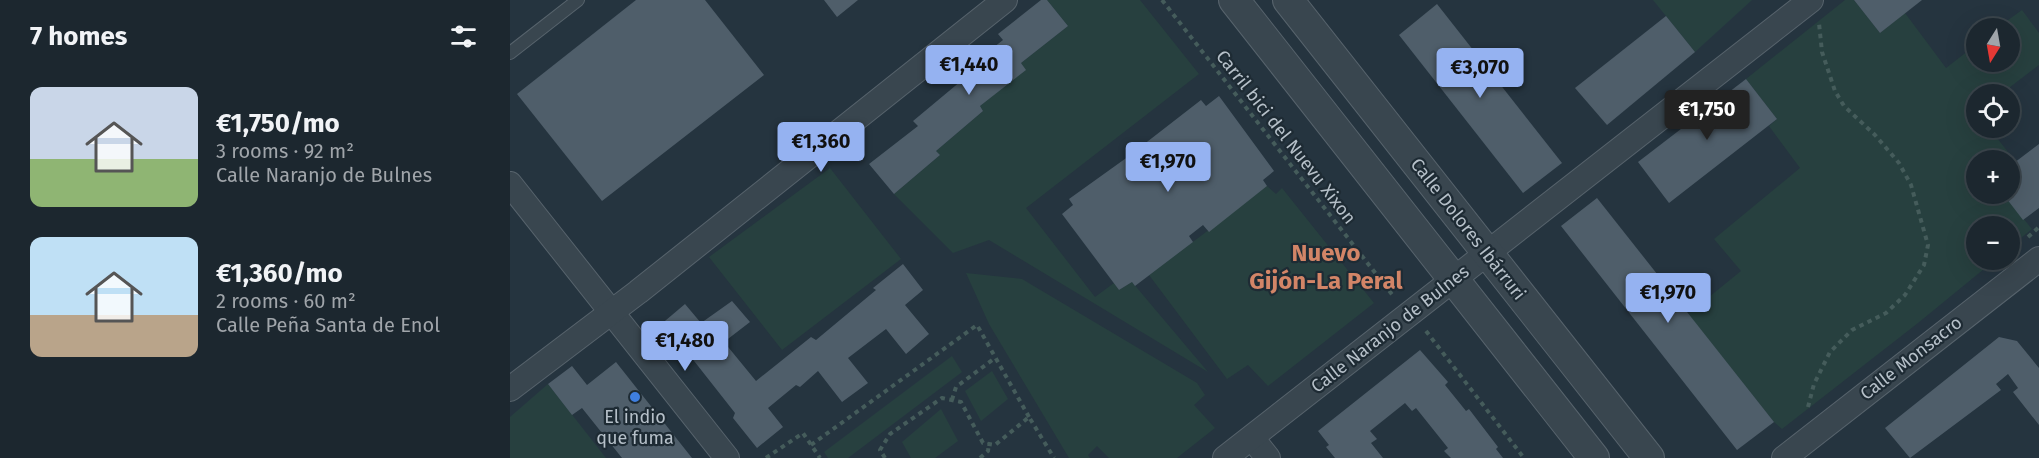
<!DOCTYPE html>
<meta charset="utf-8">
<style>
:root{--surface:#1c272f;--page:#252f37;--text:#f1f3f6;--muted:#a0a5aa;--line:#3a444b;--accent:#95b2f1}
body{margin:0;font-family:"Fira Sans",sans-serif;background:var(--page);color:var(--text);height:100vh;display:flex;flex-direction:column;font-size:22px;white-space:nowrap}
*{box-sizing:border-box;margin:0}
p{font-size:20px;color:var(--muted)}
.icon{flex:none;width:33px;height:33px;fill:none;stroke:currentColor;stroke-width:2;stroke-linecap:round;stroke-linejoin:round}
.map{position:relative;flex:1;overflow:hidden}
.side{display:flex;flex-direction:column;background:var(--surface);width:510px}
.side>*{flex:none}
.needle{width:39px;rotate:191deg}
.buttons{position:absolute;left:1456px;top:18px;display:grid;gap:12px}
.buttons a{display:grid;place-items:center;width:54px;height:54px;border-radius:50%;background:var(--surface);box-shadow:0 6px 24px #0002,0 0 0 2px var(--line);font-size:30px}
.price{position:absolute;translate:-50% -51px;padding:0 14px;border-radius:6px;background:var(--accent);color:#111;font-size:20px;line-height:39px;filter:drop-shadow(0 2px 3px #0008)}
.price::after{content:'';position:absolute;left:50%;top:36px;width:18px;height:14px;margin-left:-9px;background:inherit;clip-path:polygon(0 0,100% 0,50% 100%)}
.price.selected{background:#222;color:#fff}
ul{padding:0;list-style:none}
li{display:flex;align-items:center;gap:18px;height:150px;padding:0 30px}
li span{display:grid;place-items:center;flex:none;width:168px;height:120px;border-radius:12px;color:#555}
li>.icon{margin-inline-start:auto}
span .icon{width:72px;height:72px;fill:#fffc;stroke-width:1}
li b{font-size:26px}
h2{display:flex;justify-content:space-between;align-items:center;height:72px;padding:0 30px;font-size:26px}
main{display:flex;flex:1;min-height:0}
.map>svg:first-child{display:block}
.green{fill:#27403f}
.building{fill:#4f5e6a}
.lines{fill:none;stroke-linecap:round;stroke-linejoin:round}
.service-casing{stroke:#57636c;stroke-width:14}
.minor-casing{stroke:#57636c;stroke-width:26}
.tertiary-casing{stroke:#57636c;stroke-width:32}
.path{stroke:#455c5b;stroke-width:4;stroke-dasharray:4.5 4.5;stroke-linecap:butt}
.service{stroke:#39464f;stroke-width:12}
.minor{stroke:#39464f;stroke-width:24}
.tertiary{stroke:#39464f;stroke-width:30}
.shop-dot{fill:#3f7fe0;stroke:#1e2b34;stroke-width:2}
.labels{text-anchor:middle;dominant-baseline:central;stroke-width:4.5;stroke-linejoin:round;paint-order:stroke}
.street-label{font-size:18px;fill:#b6c0c9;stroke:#1e2b34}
.poi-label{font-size:18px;fill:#b6c0c9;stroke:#1e2b34}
.district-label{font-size:24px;font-weight:bold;fill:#d38567;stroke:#1e2b34}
</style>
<main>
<section class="side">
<h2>7 homes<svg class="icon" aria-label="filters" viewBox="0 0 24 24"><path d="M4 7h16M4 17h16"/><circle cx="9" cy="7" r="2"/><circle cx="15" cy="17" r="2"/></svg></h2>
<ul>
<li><span style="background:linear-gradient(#c9d6e8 60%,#8fb573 0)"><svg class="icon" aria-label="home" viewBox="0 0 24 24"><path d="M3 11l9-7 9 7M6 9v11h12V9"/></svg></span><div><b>€1,750/mo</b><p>3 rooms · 92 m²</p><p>Calle Naranjo de Bulnes</p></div></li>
<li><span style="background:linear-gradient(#bfe0f5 65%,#b9a48a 0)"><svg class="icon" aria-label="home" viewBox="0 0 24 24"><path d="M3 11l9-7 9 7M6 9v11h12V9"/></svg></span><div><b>€1,360/mo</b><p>2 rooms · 60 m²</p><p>Calle Peña Santa de Enol</p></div></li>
</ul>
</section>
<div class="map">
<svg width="1529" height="458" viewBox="0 0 1529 458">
<rect width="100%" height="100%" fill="#25343f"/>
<!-- green -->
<g class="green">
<path d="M 537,0 L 630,0 L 689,74 L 516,208 L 585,297 L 604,283 L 609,290 L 622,282 L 698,372 L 479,240 L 443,253 L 384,194 L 430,155 L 426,151 L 473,111 L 470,106 L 515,70 L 511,63 L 558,26 Z"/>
<path d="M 1143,0 L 1242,0 L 1185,52 Z"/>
<path d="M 1335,0 L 1344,0 L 1370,33 L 1395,13 L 1436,68 L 1467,44 L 1467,62 L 1500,62 L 1500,28 L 1487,28 L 1512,10 L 1529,33 L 1529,65 L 1491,94 L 1467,94 L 1467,128 L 1479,128 L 1506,162 L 1500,166 L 1500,160 L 1467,160 L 1467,194 L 1493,194 L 1522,229 L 1500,247 L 1500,226 L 1467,226 L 1467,260 L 1485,260 L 1408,323 L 1272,429 L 1264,422 L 1178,314 L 1231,271 L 1204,239 L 1290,168 L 1259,126 L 1267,119 L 1236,79 Z"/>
<path d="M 320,168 L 391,259 L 272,350 L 199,257 Z"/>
<path d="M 757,186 L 766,194 L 772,188 L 864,303 L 758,386 L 738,365 L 717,379 L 639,275 Z"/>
<path d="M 456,273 L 512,279 L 687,383 L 695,395 L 684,405 L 705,428 L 667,458 L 599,458 L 587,446 L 578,455 L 580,458 L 559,458 L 479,324 Z"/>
<path d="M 442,356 L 452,372 L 338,458 L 318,458 L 314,452 Z"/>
<path d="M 482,371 L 498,399 L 471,421 L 455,391 Z"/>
<path d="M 38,384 L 96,458 L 0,458 L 0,417 Z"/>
<path d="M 431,409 L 448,441 L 425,458 L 401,458 L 392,442 Z"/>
</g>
<!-- building -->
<g class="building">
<path d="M 126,0 L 195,0 L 254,75 L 92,201 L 7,94 Z"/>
<path d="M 314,0 L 348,0 L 327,17 Z"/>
<path d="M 531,0 L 537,0 L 558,26 L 511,63 L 516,70 L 470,106 L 473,111 L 426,151 L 430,155 L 384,194 L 359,164 L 408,126 L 403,121 L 451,81 L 447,76 L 493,40 L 488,34 Z"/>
<path d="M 1344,0 L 1412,0 L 1370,33 Z"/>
<path d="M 927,4 L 1052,163 L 1013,193 L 889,35 Z"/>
<path d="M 1156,16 L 1185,52 L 1097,125 L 1065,88 Z"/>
<path d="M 1236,79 L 1267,119 L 1159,203 L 1128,162 Z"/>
<path d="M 709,96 L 764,171 L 753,180 L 757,186 L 699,232 L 693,225 L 679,236 L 683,242 L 625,286 L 622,282 L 609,290 L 552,214 L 563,205 L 559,199 L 619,156 L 625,160 L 637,150 L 633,145 L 691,100 L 696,106 Z"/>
<path d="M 1529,144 L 1529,208 L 1513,220 L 1493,194 L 1500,194 L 1500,166 Z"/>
<path d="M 1087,198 L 1264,422 L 1227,450 L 1051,226 Z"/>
<path d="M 393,264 L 413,290 L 395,305 L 419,334 L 396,354 L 376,329 L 338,358 L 358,383 L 332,402 L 308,371 L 290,387 L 286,385 L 258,408 L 273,427 L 247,448 L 223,418 L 225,413 L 177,352 L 173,356 L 149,326 L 175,304 L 191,323 L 222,301 L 240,322 L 214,342 L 246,381 L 301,337 L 306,340 L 366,290 L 363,288 Z"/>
<path d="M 1489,337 L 1507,341 L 1529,368 L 1529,425 L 1503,392 L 1508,388 L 1498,374 L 1486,384 L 1491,390 L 1400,458 L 1375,428 Z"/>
<path d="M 910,350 L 938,382 L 935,385 L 956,411 L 959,409 L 988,447 L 986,449 L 993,458 L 941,458 L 934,451 L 938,448 L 906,408 L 902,411 L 895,403 L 860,431 L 867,439 L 861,443 L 873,458 L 825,458 L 816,447 L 819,445 L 808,431 Z"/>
<path d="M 106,362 L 182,458 L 112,458 L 72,408 L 62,415 L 38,384 L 62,366 L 77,385 Z"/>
</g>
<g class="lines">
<defs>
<path id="service" d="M 0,53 L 68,0"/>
<g id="minor">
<path d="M 0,184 L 217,458"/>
<path d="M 0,389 L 128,292 L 495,0"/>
<path d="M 742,438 L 758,458"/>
<path d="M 715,458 L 1301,0"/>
<path d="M 1274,458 L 1529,259"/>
</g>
<g id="tertiary">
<path d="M 724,0 L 1084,458"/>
<path d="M 778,0 L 1139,458"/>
</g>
</defs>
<!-- service casing -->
<use href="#service" class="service-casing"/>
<!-- minor casing -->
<use href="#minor" class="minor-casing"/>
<!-- tertiary casing -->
<use href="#tertiary" class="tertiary-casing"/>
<!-- path -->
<g class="path">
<path d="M 652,0 L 884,297"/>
<path d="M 1518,237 L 1529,227"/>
<path d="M 916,331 L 1014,458"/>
<path d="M 442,400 L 446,387 L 485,358"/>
<path d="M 1298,407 L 1304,384 L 1320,352 L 1342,330 L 1376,313 L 1395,295 L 1414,265 L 1418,245 L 1401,185 L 1389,163 L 1365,135 L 1334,106 L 1325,91 L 1312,52 L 1309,23"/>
<path d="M 301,445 L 467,325 L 519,417"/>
<path d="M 256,458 L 293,433 L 310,458"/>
<path d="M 375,458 L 370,450 L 380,434 L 432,398 L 451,402 L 473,443 L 485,445 L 519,417 L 544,458"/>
<path d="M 470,458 L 478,451 L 479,443"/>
</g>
<!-- service -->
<use href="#service" class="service"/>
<!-- minor -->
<use href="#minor" class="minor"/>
<!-- tertiary -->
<use href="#tertiary" class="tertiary"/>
</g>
<!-- markers -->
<circle class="shop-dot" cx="125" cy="397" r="6"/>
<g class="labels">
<!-- street labels -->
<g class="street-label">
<text transform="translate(776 137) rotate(52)">Carril bici del Nuevu Xixon</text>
<text transform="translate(958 229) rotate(52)">Calle Dolores Ibárruri</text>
<text transform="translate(880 329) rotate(-38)">Calle Naranjo de Bulnes</text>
<text transform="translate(1401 358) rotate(-38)">Calle Monsacro</text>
</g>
<!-- poi labels -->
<g class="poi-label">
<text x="125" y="417">El indio<tspan x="125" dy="21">que fuma</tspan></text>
</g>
<!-- district labels -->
<g class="district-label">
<text x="816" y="253">Nuevo<tspan x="816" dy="28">Gijón-La Peral</tspan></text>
</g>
</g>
</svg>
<div class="buttons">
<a><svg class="needle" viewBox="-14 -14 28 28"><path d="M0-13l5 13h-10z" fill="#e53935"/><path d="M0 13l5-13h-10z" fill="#a0a5aa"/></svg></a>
<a><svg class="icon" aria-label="locate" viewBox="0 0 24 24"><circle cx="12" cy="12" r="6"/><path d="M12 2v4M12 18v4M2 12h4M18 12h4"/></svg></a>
<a>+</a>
<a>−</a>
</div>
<b class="price" style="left:459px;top:96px">€1,440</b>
<b class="price" style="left:970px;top:99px">€3,070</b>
<b class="price selected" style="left:1197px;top:141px">€1,750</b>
<b class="price" style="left:311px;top:173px">€1,360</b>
<b class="price" style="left:658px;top:193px">€1,970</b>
<b class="price" style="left:1158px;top:324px">€1,970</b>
<b class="price" style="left:175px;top:372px">€1,480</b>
</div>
</main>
